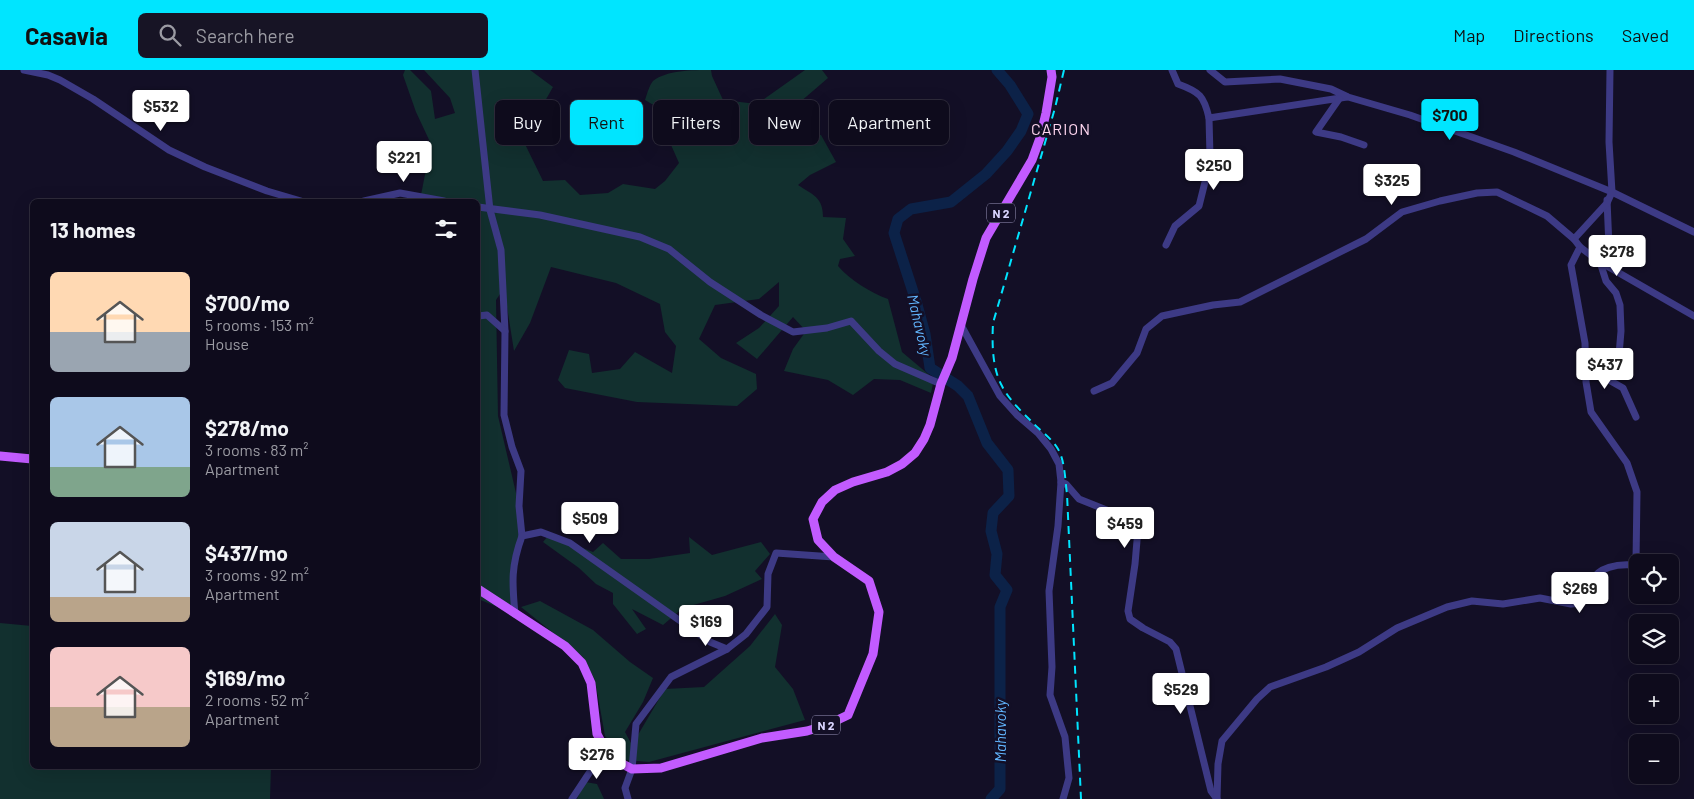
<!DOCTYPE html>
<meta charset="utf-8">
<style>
:root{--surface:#0e0b1c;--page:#171425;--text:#f1f3f6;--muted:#9b9ba3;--line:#2e2b3b;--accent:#00e5ff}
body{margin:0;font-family:Barlow,sans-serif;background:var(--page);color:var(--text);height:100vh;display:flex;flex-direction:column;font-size:19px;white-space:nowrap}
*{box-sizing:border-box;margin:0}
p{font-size:16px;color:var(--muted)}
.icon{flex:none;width:28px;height:28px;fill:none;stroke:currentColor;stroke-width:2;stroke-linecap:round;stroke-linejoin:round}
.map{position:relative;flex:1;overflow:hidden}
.side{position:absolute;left:30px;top:129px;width:450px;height:570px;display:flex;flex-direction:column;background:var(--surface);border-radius:8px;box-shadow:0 5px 20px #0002,0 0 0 1px var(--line)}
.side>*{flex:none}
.guide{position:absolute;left:495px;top:30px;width:475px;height:45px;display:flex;gap:10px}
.buttons{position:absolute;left:1629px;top:484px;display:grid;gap:10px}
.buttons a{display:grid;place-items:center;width:50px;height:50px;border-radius:8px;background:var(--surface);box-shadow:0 5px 20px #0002,0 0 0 1px var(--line);font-size:25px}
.price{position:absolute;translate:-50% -42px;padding:0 11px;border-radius:5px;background:#fff;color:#222;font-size:16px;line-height:32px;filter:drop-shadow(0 1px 2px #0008)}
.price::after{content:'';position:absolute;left:50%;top:30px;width:15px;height:11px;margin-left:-8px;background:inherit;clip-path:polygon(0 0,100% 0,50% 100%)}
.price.active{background:var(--accent);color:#111}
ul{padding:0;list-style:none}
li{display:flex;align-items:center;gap:15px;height:125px;padding:0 20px}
li span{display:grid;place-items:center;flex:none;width:140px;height:100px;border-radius:8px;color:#555}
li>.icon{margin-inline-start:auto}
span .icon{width:60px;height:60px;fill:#fffc;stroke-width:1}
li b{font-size:21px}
h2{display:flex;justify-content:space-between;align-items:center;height:60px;padding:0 20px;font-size:21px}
.pill{padding:0 18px;border-radius:8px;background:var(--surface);box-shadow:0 5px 20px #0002,0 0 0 1px var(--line);font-size:18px;line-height:45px}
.pill.active{background:var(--accent);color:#111}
header{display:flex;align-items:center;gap:30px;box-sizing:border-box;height:70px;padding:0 25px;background:var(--accent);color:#111}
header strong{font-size:24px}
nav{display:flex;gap:28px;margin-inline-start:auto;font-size:18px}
.search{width:350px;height:45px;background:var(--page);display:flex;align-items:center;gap:12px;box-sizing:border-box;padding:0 18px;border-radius:8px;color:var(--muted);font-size:19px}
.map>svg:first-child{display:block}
.green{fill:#12302f}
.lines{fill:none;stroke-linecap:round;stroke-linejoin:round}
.river{stroke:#0c2248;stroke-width:11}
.minor{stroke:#3d3a85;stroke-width:7}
.major{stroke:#c25bff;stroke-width:9}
.rail{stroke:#00e5ff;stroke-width:2;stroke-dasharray:8 6;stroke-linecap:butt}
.labels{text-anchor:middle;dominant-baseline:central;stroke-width:5;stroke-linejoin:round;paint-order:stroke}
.shield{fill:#130f26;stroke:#9e99be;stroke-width:1}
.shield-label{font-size:12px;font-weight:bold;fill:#d9d4ff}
.water-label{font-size:15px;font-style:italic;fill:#62b6ff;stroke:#130f26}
.quarter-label{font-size:16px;letter-spacing:1px;fill:#ffd6f0;stroke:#130f26}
</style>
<header>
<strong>Casavia</strong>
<div class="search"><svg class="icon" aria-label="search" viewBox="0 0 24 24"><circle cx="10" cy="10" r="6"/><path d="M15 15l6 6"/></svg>Search here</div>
<nav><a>Map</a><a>Directions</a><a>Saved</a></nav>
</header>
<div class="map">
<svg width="1694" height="729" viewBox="0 0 1694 729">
<rect width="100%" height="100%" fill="#130f26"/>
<!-- green -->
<g class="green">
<path d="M 405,0 L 410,0 L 431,21 L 435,49 L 455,43 L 450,28 L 424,0 L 530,0 L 553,17 L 532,54 L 524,72 L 543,111 L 565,110 L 580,125 L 608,123 L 623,114 L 655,119 L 665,111 L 679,93 L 668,68 L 667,43 L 645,30 C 647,24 649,16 653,11 C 667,0 692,0 711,0 L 712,6 L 723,30 L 757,34 L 805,0 L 822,0 L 828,8 L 764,63 L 767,69 L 821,65 L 836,92 L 810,105 L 798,115 C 813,125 823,127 823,147 L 846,148 L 843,169 L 855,186 L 840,189 L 838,196 C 850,210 871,223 888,229 L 902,282 L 934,309 L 931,323 L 900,310 L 874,309 L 853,325 L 828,310 L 784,301 L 793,279 L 806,261 L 793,247 L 757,289 L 736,273 L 759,258 L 779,236 L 779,212 L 759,229 L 715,235 L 699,269 L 721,288 L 756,304 L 757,319 L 737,336 L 637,332 L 565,318 L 558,310 L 569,280 L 589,284 L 592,303 L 620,299 L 635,282 L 672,303 L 676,276 L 665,262 L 660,234 L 616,213 L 551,197 L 530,253 L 514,281 L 504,218 L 496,230 L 498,346 L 519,436 L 522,466 L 512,512 L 515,544 L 478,529 L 478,131 L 412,131 L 420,130 L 431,74 L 416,42 L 403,5 Z"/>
<path d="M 549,465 L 593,482 L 603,473 L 621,489 L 649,489 L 690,483 L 689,467 L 712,485 L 761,472 L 770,484 L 755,501 L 762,509 L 725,526 L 683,538 L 663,555 L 632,539 L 646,559 L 637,564 L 613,534 L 613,523 L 596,514 L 579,498 L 543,472 Z"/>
<path d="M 540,531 L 593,560 L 630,592 L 653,608 L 643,632 L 625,662 L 632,675 L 665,619 L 704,617 L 750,576 L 775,544 L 782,555 L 775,597 L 793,619 L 805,650 L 649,692 L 626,690 L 605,666 L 595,610 L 583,587 L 521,537 Z"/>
<path d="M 0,553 L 32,556 L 32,696 L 271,696 L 270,729 L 0,729 Z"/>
<path d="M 585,712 L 597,714 L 604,729 L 577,729 Z"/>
</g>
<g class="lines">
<!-- river -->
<path class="river" d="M 991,729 L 1000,719 L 1000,537 L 1007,520 L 995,505 L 997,484 L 991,461 L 993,443 L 1009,426 L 1008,400 L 987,373 L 968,326 L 958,316 L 930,298 L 925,264 L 916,231 L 894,163 L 898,149 L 911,139 L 951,132 L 986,104 L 1007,81 L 1021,61 L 1028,44 L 1010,15 L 997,0"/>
<!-- minor -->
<g class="minor">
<path d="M 24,0 L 48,5 L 60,10 L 93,29 L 169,80 L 205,97 L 267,121 L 301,131"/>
<path d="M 475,0 L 490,140 L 501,180 L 505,261"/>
<path d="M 1172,0 L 1178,14 C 1200,22 1204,26 1209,48 L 1347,27"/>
<path d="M 1210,0 L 1225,12 L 1280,9 L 1331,19 L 1348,27 L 1410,45 L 1514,82 L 1612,122 L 1694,162"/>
<path d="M 1339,29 L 1316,62 L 1341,67 L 1364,75"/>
<path d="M 1607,130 L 1609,177 L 1600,192 L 1606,211 L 1616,223 L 1620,235 L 1621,261 L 1618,297"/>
<path d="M 364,131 L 400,123 L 444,131"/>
<path d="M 478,137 L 540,145 L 640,167 L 669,179 L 710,212 L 761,245 L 793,262 L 827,258 L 851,251 L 879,281 L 895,294 L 941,314"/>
<path d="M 1166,175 L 1175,156 L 1199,136 L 1205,112 L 1210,86 L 1209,48"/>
<path d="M 1580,177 L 1600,192 L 1694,246"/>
<path d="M 478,246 L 487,245 L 505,261 L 504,345 L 512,377 L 521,401 L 519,436 L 522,466"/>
<path d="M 961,255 L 1000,326 L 1017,345 L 1038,363 L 1051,379 L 1059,394 L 1061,412 L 1058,456 L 1049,521 L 1052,597 L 1050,625 L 1065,667 L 1069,708 L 1063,729"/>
<path d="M 1585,286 L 1600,305 L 1623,318 L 1636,347"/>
<path d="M 1094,321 L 1112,313 L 1137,283 L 1146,259 L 1162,246 L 1213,235 L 1240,232 L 1366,169 L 1402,142 L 1440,131 L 1477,123 L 1497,122 L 1547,146 L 1574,169 L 1607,133 L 1612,122 L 1609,72 L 1610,0"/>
<path d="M 1061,412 L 1066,414 L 1079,429 L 1109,441 L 1138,459 L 1135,494 L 1128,541 L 1130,549 L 1143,558 L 1170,572 L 1176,579 L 1211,721 L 1217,729"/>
<path d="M 515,544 C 512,512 511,496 522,466 L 541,462 L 570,473 L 710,572 L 727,579"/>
<path d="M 572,729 L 605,679"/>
<path d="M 628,729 L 625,718 L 632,699 L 636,654 L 671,607 L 727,579 L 746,564 L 767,537 L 768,504 L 776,483 L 834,487"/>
<path d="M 1217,729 L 1218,694 L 1222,671 L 1257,629 L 1270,617 L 1326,597 L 1359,582 L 1397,558 L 1447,537 L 1472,531 L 1503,534 L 1540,528 L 1571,534 L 1582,533 C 1589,523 1588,522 1592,511 C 1598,497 1618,494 1632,495 L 1636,492 L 1637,422 L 1627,393 L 1591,342 L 1586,312 L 1585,273 L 1571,195 L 1580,177 L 1574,169"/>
</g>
<!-- major -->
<g class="major">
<path d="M 0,386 L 32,389"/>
<path d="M 478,519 L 565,576 L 582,593 L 591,613 L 597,664 L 605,679 L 617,691 L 632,699 L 661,698 L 762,668 L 807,661 L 827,655 L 848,645 L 873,584 L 879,542 L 869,511 L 834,487 L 818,470 L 813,449 L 822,432 L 835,420 L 853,412 L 887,402 L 902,394 L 915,383 L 924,369 L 930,355 L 941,314 L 952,288 L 973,209 L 986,168 L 1032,90 L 1040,68 L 1046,43 L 1052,7 L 1051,0"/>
</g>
<!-- rail -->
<path class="rail" d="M 1064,0 L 1055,38 L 993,253 C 992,273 992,298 1002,316 C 1009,330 1023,343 1034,354 C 1042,362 1052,369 1058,379 C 1065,391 1065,410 1067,424 L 1081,729"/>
</g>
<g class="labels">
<!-- shield labels -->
<g class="shield">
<rect x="987" y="133.5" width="28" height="19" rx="4"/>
<rect x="812" y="645.5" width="28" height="19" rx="4"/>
</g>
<g class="shield-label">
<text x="1001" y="143">N 2</text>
<text x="826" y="655">N 2</text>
</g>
<!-- water labels -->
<g class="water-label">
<text transform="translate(920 255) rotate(77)">Mahavoky</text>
<text transform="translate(1000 661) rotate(-90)">Mahavoky</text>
</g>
<!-- quarter labels -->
<g class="quarter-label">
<text x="1061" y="58">CARION</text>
</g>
</g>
</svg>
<div class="buttons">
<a><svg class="icon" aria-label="locate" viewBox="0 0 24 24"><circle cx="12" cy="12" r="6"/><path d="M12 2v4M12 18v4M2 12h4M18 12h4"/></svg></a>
<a><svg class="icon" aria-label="layers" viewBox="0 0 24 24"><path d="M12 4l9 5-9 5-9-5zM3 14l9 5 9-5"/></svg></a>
<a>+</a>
<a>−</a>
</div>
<b class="price" style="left:161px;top:62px">$532</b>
<b class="price active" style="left:1450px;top:71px">$700</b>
<b class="price" style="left:404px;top:113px">$221</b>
<b class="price" style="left:1214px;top:121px">$250</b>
<b class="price" style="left:1392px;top:136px">$325</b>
<b class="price" style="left:1617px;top:207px">$278</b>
<b class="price" style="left:1605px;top:320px">$437</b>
<b class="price" style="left:590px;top:474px">$509</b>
<b class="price" style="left:1125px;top:479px">$459</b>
<b class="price" style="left:1580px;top:544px">$269</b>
<b class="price" style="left:706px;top:577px">$169</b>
<b class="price" style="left:1181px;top:645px">$529</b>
<b class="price" style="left:597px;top:710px">$276</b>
<div class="guide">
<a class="pill">Buy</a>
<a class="pill active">Rent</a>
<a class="pill">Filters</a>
<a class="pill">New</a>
<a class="pill">Apartment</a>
</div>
<section class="side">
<h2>13 homes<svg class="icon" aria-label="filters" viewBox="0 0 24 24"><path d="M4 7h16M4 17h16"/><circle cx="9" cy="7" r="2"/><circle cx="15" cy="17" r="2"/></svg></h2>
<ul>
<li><span style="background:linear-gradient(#ffd9b3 60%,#9aa5b1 0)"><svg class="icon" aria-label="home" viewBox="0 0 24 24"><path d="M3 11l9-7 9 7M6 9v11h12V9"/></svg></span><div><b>$700/mo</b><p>5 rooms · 153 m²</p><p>House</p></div></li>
<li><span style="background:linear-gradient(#a9c7e8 70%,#7fa58c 0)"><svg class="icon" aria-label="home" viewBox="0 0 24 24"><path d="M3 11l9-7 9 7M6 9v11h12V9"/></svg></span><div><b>$278/mo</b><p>3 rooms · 83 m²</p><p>Apartment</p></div></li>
<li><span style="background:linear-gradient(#c9d6e8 75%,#b9a48a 0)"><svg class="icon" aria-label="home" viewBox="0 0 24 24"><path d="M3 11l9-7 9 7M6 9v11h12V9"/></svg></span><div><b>$437/mo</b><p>3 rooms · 92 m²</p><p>Apartment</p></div></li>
<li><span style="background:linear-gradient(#f6c9c9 60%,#b9a48a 0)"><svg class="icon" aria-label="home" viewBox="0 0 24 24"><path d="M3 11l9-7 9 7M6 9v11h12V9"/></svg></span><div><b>$169/mo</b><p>2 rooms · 52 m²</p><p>Apartment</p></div></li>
</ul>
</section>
</div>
